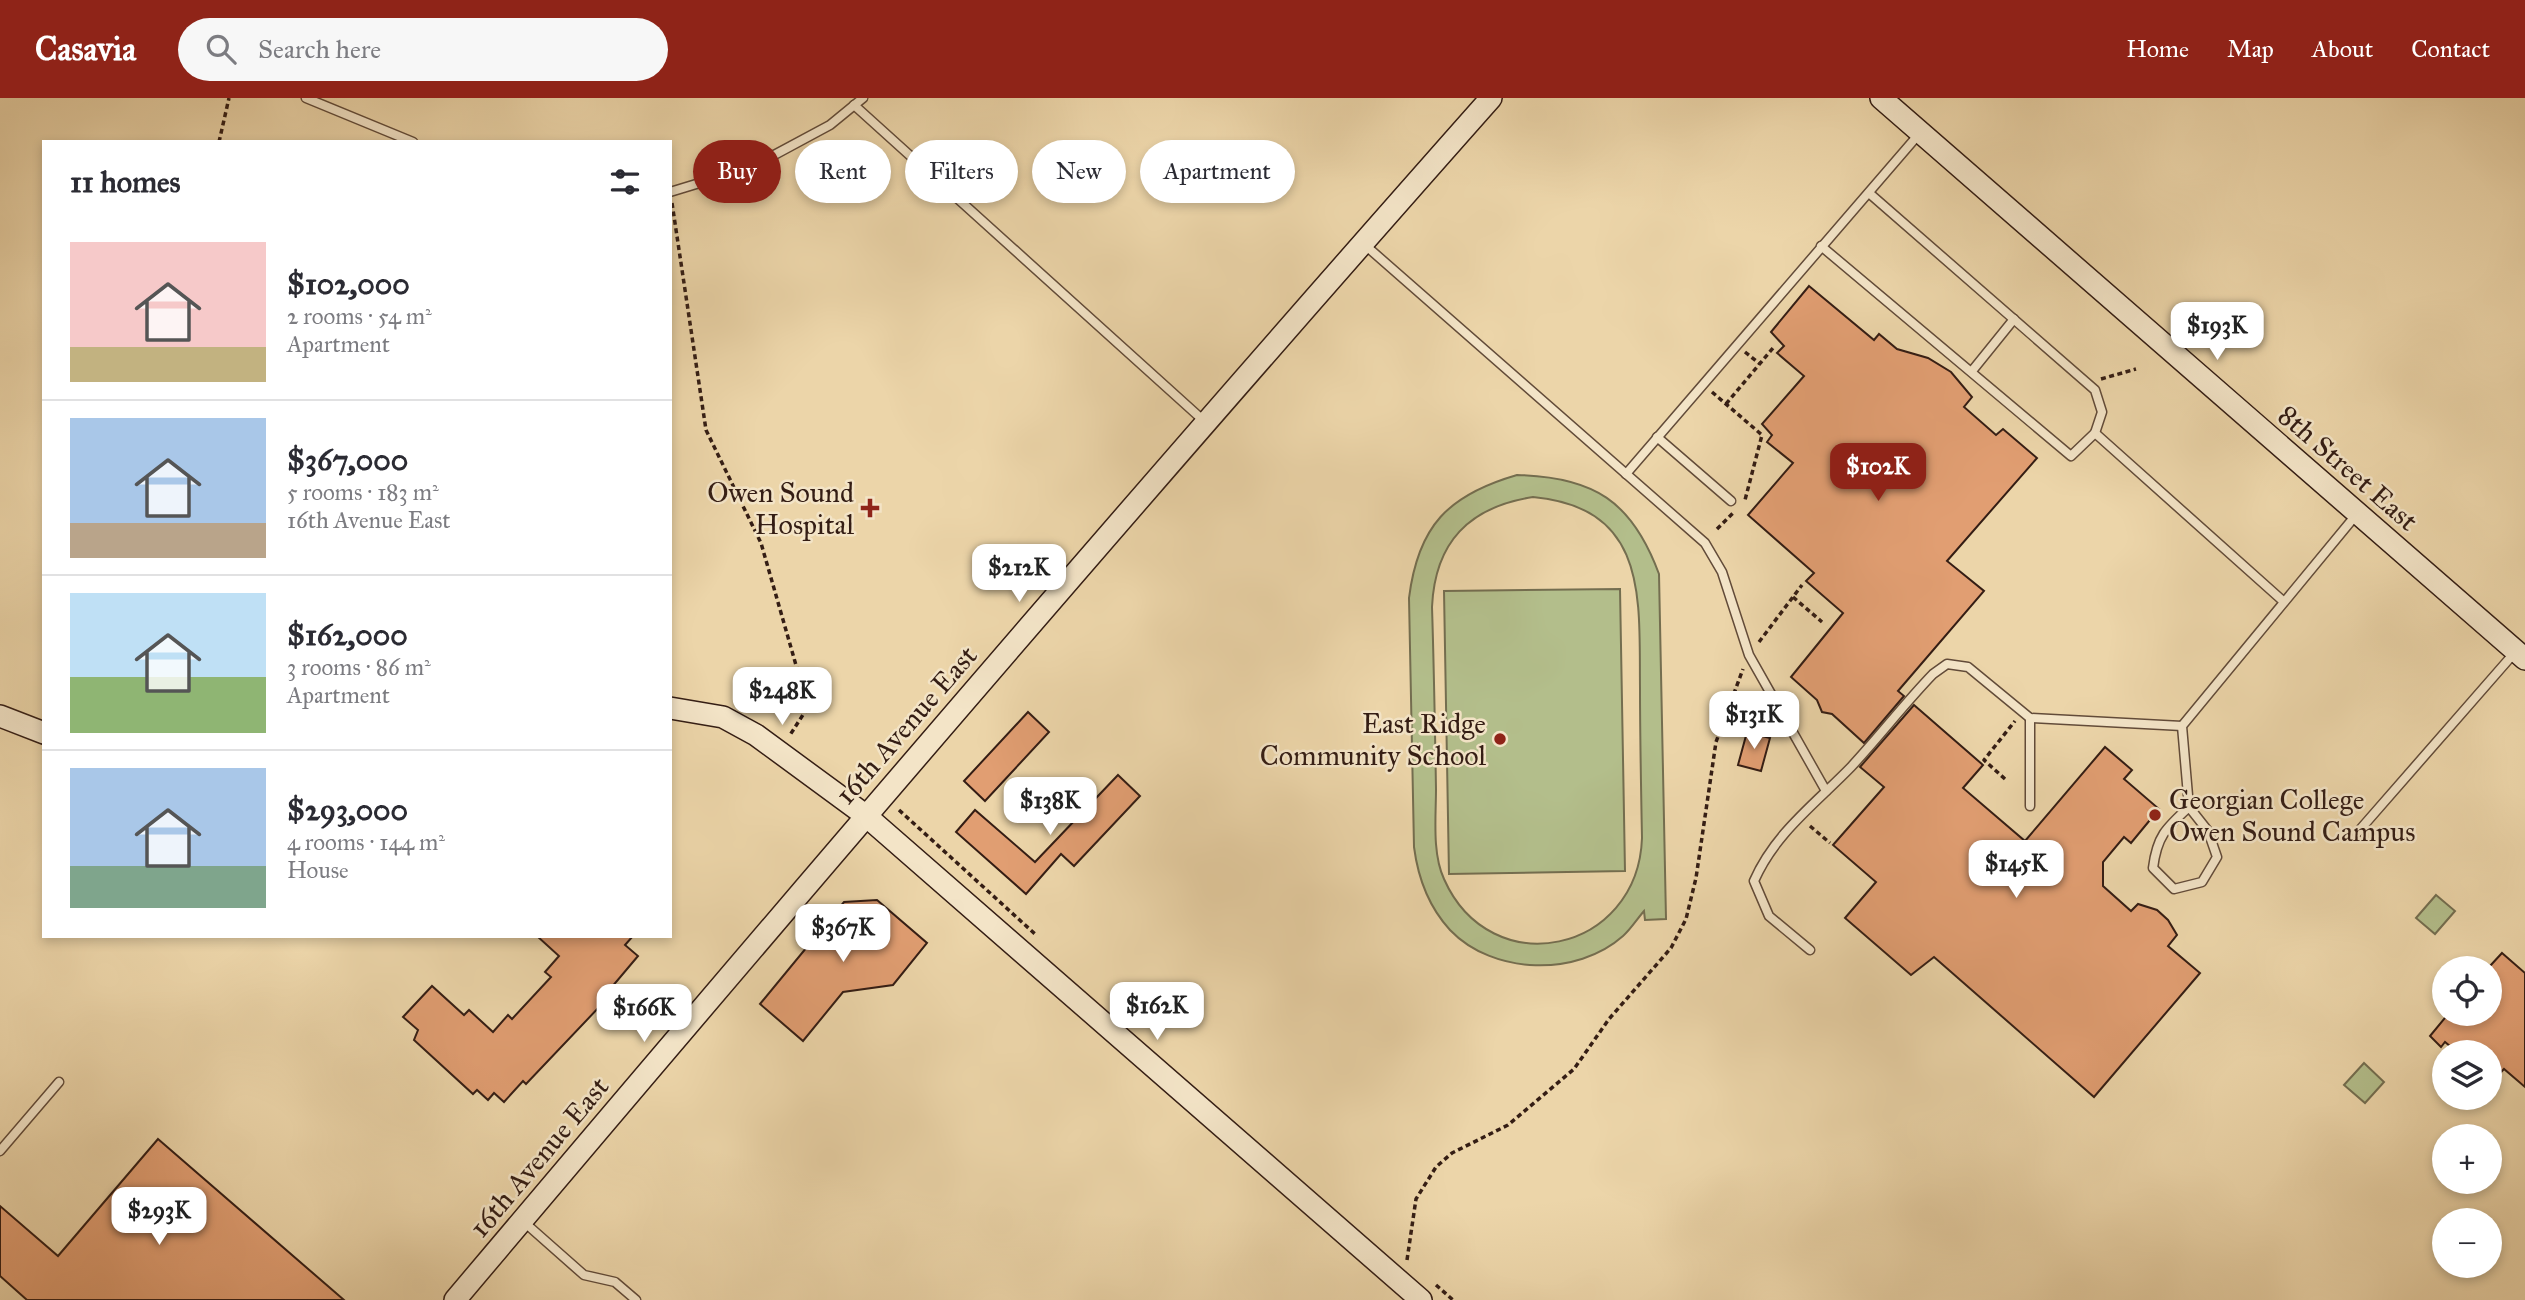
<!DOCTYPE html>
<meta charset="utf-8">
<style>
:root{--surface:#fff;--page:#f7f7f7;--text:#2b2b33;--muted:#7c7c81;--line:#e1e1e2;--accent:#8f2418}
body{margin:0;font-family:"IM FELL Great Primer",serif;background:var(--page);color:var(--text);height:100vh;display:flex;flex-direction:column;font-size:26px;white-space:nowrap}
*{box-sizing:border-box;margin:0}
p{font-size:23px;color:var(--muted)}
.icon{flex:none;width:38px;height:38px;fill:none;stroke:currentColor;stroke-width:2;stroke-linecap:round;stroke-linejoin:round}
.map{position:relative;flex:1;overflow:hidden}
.side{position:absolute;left:42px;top:42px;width:630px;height:798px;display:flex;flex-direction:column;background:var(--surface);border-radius:0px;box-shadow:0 4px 10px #0003}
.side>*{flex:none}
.guide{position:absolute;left:693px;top:42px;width:665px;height:63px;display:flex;gap:14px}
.fabs{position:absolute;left:2432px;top:858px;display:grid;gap:14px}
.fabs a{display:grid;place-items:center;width:70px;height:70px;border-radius:50%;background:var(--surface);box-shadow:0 4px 10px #0003;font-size:35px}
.price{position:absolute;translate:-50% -60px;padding:0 16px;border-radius:14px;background:#fff;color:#222;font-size:23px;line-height:46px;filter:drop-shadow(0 2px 4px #0008)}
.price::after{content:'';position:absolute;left:50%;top:42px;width:21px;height:16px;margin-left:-10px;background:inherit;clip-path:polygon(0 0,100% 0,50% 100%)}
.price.selected{background:var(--accent);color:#fff}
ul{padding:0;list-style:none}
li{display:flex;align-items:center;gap:21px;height:175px;padding:0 28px}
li+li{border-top:2px solid var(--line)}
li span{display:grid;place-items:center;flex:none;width:196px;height:140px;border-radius:0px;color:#555}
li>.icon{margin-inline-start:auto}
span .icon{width:84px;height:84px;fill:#fffc;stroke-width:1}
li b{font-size:30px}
h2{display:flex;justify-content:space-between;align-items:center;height:84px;padding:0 28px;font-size:30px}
.tag{padding:0 24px;border-radius:32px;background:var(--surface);box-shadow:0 4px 10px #0003;font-size:24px;line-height:63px}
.tag.selected{background:var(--accent);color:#fff}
header{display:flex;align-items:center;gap:42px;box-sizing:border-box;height:98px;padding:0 35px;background:var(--accent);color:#fff}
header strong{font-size:33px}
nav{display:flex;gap:38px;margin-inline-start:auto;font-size:24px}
.search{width:490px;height:63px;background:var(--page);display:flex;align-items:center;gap:18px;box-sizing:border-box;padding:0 24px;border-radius:38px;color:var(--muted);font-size:26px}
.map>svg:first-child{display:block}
.green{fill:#b3be8b;stroke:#746e50;stroke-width:2;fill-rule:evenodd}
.building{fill:#e19e72;stroke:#341d14;stroke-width:2}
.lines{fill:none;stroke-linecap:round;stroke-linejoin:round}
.lane-casing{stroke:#624b39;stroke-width:11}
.secondary-casing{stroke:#341d14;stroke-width:24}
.path{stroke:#341d14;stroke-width:3.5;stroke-dasharray:5 3.5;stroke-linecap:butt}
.lane{stroke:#f3e4c7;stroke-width:8}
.secondary{stroke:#f3e4c7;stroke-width:21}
.poi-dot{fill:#8f2418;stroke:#f3e4c7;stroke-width:2.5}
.labels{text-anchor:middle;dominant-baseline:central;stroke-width:5;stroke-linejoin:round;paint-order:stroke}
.street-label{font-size:28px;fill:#341d14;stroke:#f3e4c7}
.poi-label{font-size:28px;fill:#341d14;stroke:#f3e4c7;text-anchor:end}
</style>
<header>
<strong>Casavia</strong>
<div class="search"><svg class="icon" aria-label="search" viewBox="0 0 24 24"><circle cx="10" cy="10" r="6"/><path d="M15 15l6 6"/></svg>Search here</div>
<nav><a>Home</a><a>Map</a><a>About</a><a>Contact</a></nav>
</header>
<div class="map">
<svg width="2525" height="1202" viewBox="0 0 2525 1202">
<rect width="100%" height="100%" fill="#ecd5a9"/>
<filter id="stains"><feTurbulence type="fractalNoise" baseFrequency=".00286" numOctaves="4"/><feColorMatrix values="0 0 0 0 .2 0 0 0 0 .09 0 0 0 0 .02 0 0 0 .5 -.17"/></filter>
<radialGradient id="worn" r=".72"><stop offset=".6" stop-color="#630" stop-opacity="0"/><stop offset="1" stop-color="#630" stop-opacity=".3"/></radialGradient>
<!-- green -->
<g class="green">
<path d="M 1517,377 C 1594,379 1632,403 1659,476 L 1666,821 L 1645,822 L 1644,813 C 1637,821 1631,831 1623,838 C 1577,879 1493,877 1450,832 C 1428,808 1418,780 1414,749 L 1409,500 C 1418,428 1448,397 1517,377 ZM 1533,399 C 1649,410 1639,501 1640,590 C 1640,640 1641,690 1642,740 C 1638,855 1491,887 1444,781 C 1432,755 1436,719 1436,691 C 1435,630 1434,570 1432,509 C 1435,444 1469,409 1533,399 Z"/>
<path d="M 1620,491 L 1625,773 L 1449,776 L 1444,493 Z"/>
<path d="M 2436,797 L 2455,813 L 2435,836 L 2416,820 Z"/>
<path d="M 2364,965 L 2384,984 L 2365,1005 L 2344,987 Z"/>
</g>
<!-- building -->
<g class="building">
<path d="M 1809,188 L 1874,242 L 1879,236 L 1897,251 L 1928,260 L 1951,274 L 1972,299 L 1964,309 L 1996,337 L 2003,331 L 2037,360 L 1947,463 L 1984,493 L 1898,593 L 1904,598 L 1864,645 L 1832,616 L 1822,614 L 1817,602 L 1791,579 L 1843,515 L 1806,483 L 1814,475 L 1748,417 L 1793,365 L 1767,344 L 1772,337 L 1762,326 L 1804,278 L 1777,255 L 1784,248 L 1771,234 Z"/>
<path d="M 1914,607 L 1983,667 L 1963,690 L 2025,743 L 2105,649 L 2132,672 L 2124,681 L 2159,711 L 2131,745 L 2124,739 L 2103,764 L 2103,788 L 2131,813 L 2138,806 L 2157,812 L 2168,822 L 2177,837 L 2168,848 L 2200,875 L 2094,999 L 1934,859 L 1911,877 L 1845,820 L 1876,784 L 1833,747 L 1884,689 L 1860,669 Z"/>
<path d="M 1028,614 L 1049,634 L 985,703 L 964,683 Z"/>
<path d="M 1747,634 L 1770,640 L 1761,673 L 1738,667 Z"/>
<path d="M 1118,677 L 1140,698 L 1074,768 L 1061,756 L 1026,796 L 956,734 L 975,712 L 1035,764 Z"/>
<path d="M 877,802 L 927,845 L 893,887 L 843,894 L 803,943 L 760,906 L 844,804 Z"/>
<path d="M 537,838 L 633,838 L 625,847 L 638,858 L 600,903 L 603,905 L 526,986 L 523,983 L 504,1004 L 494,995 L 488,1002 L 477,992 L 473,996 L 414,942 L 418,932 L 403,919 L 432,888 L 464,917 L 469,912 L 493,934 L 508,917 L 512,921 L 551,879 L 545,874 L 559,858 Z"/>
<path d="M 2502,855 L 2525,875 L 2525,989 L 2504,971 L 2490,986 L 2490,954 L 2457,954 L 2445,944 L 2441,949 L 2430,938 L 2449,915 L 2490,915 L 2490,868 Z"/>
<path d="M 158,1041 L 344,1202 L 27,1202 L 0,1178 L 0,1108 L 58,1158 Z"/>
</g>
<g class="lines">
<defs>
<g id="lane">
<path d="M 306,0 L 413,44"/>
<path d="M 854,7 L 1204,323"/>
<path d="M 670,94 L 752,69 L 830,27 L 863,0"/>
<path d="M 1869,95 L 2095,292 L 2102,314 L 2095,335"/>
<path d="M 1365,147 L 1705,445 L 1722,474 L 1749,557 L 1826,693"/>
<path d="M 1821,148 L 2071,358 L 2095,335 L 2283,503"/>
<path d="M 1972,273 L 2014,221"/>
<path d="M 1657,339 L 1731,403"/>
<path d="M 1626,376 L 1919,36"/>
<path d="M 2030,708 L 2030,620"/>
<path d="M 2189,709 C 2166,730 2157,738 2153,770 L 2174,791 L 2202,784 L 2217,759 L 2208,733 L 2189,709 L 2182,628 L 2356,417"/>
<path d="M 2357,735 L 2516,553"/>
<path d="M 1810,852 L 1769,818 L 1754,783 C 1775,735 1815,706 1851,669 C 1879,639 1904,606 1933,576 L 1947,566 L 1968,569 L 2030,620 L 2182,628"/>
<path d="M 0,1053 L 59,984"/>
<path d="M 524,1124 L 584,1177 L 615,1184 L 636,1202"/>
</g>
<g id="secondary">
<path d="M 1881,0 L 2525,561"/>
<path d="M 670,610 L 723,619 L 756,637 L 865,717 L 1421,1202"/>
<path d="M 0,618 L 44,635"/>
<path d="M 455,1202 C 796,798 1140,396 1491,0"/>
</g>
</defs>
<!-- lane casing -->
<use href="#lane" class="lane-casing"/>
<!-- secondary casing -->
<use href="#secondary" class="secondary-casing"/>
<!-- path -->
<g class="path">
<path d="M 219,44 L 229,0"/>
<path d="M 672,105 L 706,332 L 761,445 L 808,609 L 790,637"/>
<path d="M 1745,254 L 1760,266"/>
<path d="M 2101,281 L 2136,271"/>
<path d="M 1712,294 L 1762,337 L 1745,402"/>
<path d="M 1726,306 L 1773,250"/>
<path d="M 1717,431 L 1733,415"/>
<path d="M 1793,499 L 1822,524"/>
<path d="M 1759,544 L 1802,487"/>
<path d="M 2005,681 L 1984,662 L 2015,623"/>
<path d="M 899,712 L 1035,836"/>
<path d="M 1810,728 L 1830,745"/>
<path d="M 1407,1162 L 1416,1101 L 1436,1069 L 1452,1055 L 1508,1027 L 1574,971 L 1609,921 L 1671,850 L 1686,821 L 1696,780 L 1716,644 L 1743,571"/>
<path d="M 1436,1187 L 1453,1202"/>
</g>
<!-- lane -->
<use href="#lane" class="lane"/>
<!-- secondary -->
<use href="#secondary" class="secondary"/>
</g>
<!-- markers -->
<g class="poi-dot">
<path d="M866.5 399.5h7v7h7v7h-7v7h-7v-7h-7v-7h7z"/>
<circle cx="1500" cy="641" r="7"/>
<circle cx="2155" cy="717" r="7"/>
</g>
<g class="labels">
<!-- street labels -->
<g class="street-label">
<text transform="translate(2348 370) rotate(41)">8th Street East</text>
<text transform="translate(906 627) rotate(-49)">16th Avenue East</text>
<text transform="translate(539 1059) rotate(-50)">16th Avenue East</text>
</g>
<!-- poi labels -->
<g class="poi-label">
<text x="854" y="394">Owen Sound<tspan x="854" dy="32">Hospital</tspan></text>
<text x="1486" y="625">East Ridge<tspan x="1486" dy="32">Community School</tspan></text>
<text x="2169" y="701" text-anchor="start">Georgian College<tspan x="2169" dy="32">Owen Sound Campus</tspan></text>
</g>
</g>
<rect width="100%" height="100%" filter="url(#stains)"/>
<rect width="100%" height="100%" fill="url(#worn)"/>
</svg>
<div class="fabs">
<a><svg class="icon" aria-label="locate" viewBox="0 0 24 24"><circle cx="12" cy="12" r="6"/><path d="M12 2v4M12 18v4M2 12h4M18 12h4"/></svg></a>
<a><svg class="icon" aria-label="layers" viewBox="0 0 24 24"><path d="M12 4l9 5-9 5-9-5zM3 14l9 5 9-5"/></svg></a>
<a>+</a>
<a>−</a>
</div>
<b class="price" style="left:2217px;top:264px">$193K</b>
<b class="price selected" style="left:1878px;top:405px">$102K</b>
<b class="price" style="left:1019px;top:506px">$212K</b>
<b class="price" style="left:782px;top:629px">$248K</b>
<b class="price" style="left:1754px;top:653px">$131K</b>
<b class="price" style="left:1050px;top:739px">$138K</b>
<b class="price" style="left:2016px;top:802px">$145K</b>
<b class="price" style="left:843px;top:866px">$367K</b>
<b class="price" style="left:1157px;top:944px">$162K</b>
<b class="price" style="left:644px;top:946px">$166K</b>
<b class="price" style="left:159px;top:1149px">$293K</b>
<div class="guide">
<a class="tag selected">Buy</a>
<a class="tag">Rent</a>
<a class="tag">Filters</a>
<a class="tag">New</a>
<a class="tag">Apartment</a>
</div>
<section class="side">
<h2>11 homes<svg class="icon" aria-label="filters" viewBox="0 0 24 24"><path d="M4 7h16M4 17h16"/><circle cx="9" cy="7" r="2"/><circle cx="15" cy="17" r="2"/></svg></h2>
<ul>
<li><span style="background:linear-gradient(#f6c9c9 75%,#c2b280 0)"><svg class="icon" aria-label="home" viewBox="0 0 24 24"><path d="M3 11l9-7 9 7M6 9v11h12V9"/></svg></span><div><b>$102,000</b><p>2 rooms · 54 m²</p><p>Apartment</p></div></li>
<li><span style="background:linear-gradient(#a9c7e8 75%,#b9a48a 0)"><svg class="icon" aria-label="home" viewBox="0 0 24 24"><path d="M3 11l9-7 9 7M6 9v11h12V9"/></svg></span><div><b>$367,000</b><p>5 rooms · 183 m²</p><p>16th Avenue East</p></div></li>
<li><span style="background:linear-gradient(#bfe0f5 60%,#8fb573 0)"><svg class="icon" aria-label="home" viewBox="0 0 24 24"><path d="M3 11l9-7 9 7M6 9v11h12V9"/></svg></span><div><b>$162,000</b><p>3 rooms · 86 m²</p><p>Apartment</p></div></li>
<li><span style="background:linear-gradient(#a9c7e8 70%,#7fa58c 0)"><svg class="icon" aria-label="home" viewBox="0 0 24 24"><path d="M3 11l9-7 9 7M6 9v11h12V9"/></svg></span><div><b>$293,000</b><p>4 rooms · 144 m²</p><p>House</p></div></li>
</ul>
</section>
</div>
